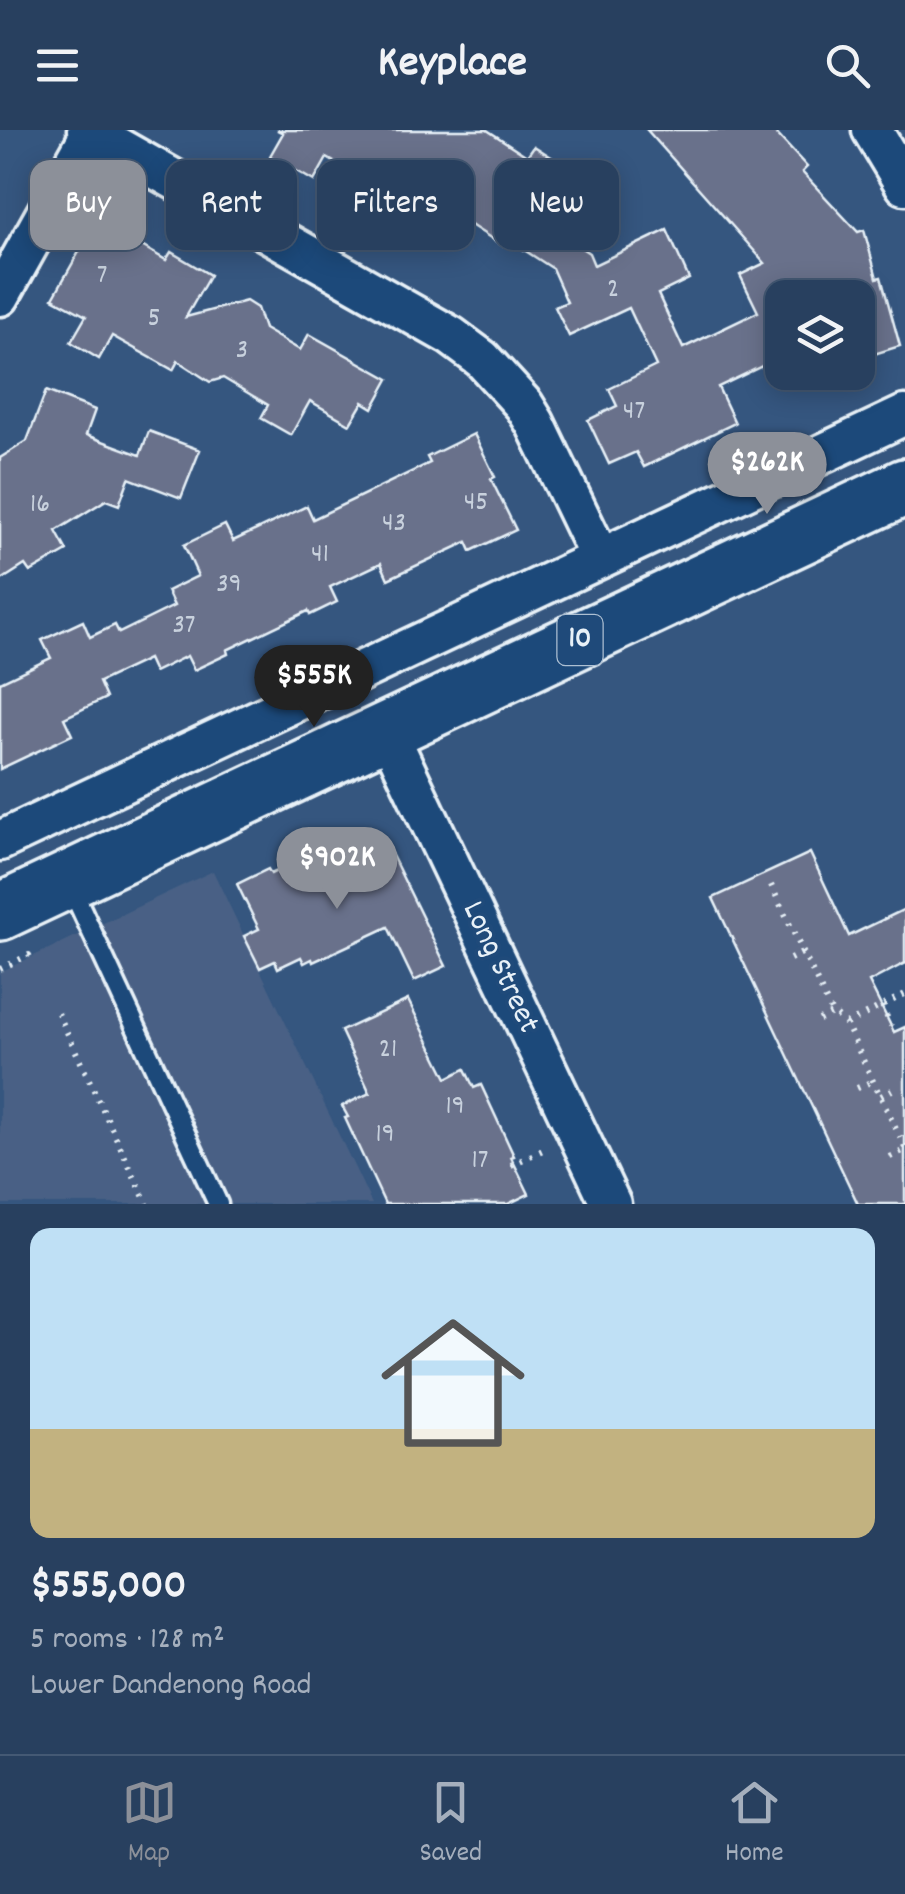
<!DOCTYPE html>
<meta charset="utf-8">
<style>
:root{--surface:#28405f;--page:#344b68;--text:#f1f3f6;--muted:#a5afbd;--line:#445974;--accent:#8c9099}
body{margin:0;font-family:Dekko,sans-serif;background:var(--page);color:var(--text);height:100vh;display:flex;flex-direction:column;font-size:38px;white-space:nowrap}
*{box-sizing:border-box;margin:0}
p{font-size:32px;color:var(--muted)}
.icon{flex:none;width:55px;height:55px;fill:none;stroke:currentColor;stroke-width:2;stroke-linecap:round;stroke-linejoin:round}
.map{position:relative;height:1074px;overflow:hidden}
.details{display:flex;flex-direction:column;background:var(--surface);flex:1}
.details>*{flex:none}
.banner{position:absolute;left:30px;top:30px;width:845px;height:90px;display:flex;gap:20px}
.tools{position:absolute;left:765px;top:150px;display:grid;gap:20px}
.tools a{display:grid;place-items:center;width:110px;height:110px;border-radius:20px;background:var(--surface);box-shadow:0 5px 25px #0003,0 0 0 2px var(--line);font-size:50px}
.price{position:absolute;translate:-50% -85px;padding:0 22px;border-radius:35px;background:var(--accent);color:#fff;font-size:32px;line-height:65px;filter:drop-shadow(0 2px 5px #0008)}
.price::after{content:'';position:absolute;left:50%;top:60px;width:30px;height:22px;margin-left:-15px;background:inherit;clip-path:polygon(0 0,100% 0,50% 100%)}
.price.selected{background:#222;color:#fff}
ul{padding:0;list-style:none}
li{display:grid;align-content:center;gap:20px;height:530px;padding:0 30px}
li+li{border-top:2px solid var(--line)}
li span{display:grid;place-items:center;height:310px;border-radius:20px;color:#555}
li>.icon{margin-inline-start:auto}
span .icon{width:180px;height:180px;fill:#fffc;stroke-width:1}
li b{font-size:42px}
.pill{padding:0 35px;border-radius:20px;background:var(--surface);box-shadow:0 5px 25px #0003,0 0 0 2px var(--line);font-size:35px;line-height:90px}
.pill.selected{background:var(--accent);color:#fff}
header{display:flex;justify-content:space-between;align-items:center;height:130px;padding:0 30px;background:var(--surface);font-size:45px;font-weight:700}
.tabs{display:flex;justify-content:space-around;align-items:center;height:140px;border-top:2px solid var(--line);background:var(--surface);font-size:28px;color:var(--muted)}
.tabs a{display:grid;justify-items:center;gap:5px}
.tabs .selected{color:var(--accent)}
.map>svg:first-child{display:block}
.built{fill:#486185}
.building{fill:#69718b;stroke:#e8f1f8;stroke-width:2.5}
.lines{fill:none;stroke-linecap:round;stroke-linejoin:round}
.service-casing{stroke:#e8f1f8;stroke-width:25}
.minor-casing{stroke:#e8f1f8;stroke-width:45}
.trunk-casing{stroke:#e8f1f8;stroke-width:62}
.path{stroke:#e8f1f8;stroke-width:6;stroke-dasharray:2.5 8;stroke-linecap:butt}
.service{stroke:#1f4a7a;stroke-width:18}
.minor{stroke:#1f4a7a;stroke-width:38}
.trunk{stroke:#1f4a7a;stroke-width:55}
.labels{text-anchor:middle;dominant-baseline:central;stroke-width:8;stroke-linejoin:round;paint-order:stroke}
.number-label{font-size:28px;fill:#c8d1dd}
.shield{fill:#1f4a7a;stroke:#acbfd2;stroke-width:2.5}
.shield-label{font-size:30px;font-weight:bold;fill:#e8f1f8}
.street-label{font-size:32px;fill:#e8f1f8;stroke:#1f4a7a}
</style>
<header><svg class="icon" aria-label="menu" viewBox="0 0 24 24"><path d="M4 6h16M4 12h16M4 18h16"/></svg>Keyplace<svg class="icon" aria-label="search" viewBox="0 0 24 24"><circle cx="10" cy="10" r="6"/><path d="M15 15l6 6"/></svg></header>
<div class="map">
<svg width="905" height="1074" viewBox="0 0 905 1074">
<rect width="100%" height="100%" fill="#35567f"/>
<filter id="ink" filterUnits="userSpaceOnUse"><feTurbulence type="fractalNoise" baseFrequency=".01" numOctaves="2"/><feDisplacementMap in="SourceGraphic" scale="20" xChannelSelector="R" yChannelSelector="G"/><feConvolveMatrix kernelMatrix="1 2 1 2 8 2 1 2 1" color-interpolation-filters="sRGB"/></filter>
<g filter="url(#ink)">
<!-- built -->
<path class="built" d="M 213,741 L 372,1074 L 0,1074 L 0,842 Z"/>
<!-- building -->
<g class="building">
<path d="M 277,0 L 487,0 L 527,26 L 534,16 L 570,39 L 540,90 L 589,123 L 594,135 L 667,100 L 689,149 L 658,164 L 683,218 L 758,182 L 740,145 L 765,133 L 647,0 L 773,0 L 807,37 L 802,42 L 858,102 L 864,100 L 877,148 L 881,147 L 900,216 L 858,229 L 858,168 L 782,168 L 782,234 L 779,228 L 718,257 L 735,293 L 644,337 L 636,322 L 609,334 L 588,290 L 617,276 L 609,259 L 656,236 L 629,178 L 569,206 L 555,177 L 567,172 L 552,138 L 507,109 L 503,116 L 406,53 L 393,76 L 371,63 L 375,56 L 327,28 L 314,51 L 270,26 L 283,3 Z"/>
<path d="M 97,90 L 166,130 L 171,122 L 210,145 L 186,187 L 246,171 L 257,178 L 264,199 L 300,220 L 309,204 L 389,249 L 373,278 L 363,272 L 350,294 L 310,271 L 291,305 L 261,288 L 268,275 L 223,248 L 210,252 L 178,231 L 173,240 L 112,206 L 99,229 L 71,212 L 86,186 L 53,168 Z"/>
<path d="M 46,261 L 95,280 L 86,305 L 140,325 L 149,301 L 200,320 L 181,368 L 129,348 L 119,375 L 106,370 L 56,401 L 67,421 L 30,442 L 25,435 L 0,451 L 0,328 L 27,311 Z"/>
<path d="M 474,304 L 495,347 L 491,349 L 516,400 L 471,421 L 467,412 L 388,449 L 381,433 L 330,457 L 337,472 L 310,485 L 308,481 L 227,520 L 228,524 L 194,540 L 187,526 L 154,542 L 148,529 L 99,552 L 106,568 L 64,588 L 72,605 L 0,639 L 0,552 L 51,528 L 42,510 L 83,491 L 90,507 L 115,495 L 119,503 L 174,476 L 167,461 L 198,446 L 184,415 L 225,395 L 233,411 L 307,376 L 313,389 L 430,333 L 427,327 Z"/>
<path d="M 384,709 L 446,836 L 414,851 L 388,797 L 313,832 L 312,829 L 304,833 L 301,827 L 278,838 L 275,831 L 260,838 L 244,806 L 259,799 L 237,754 L 268,739 L 271,744 L 296,732 L 303,748 Z"/>
<path d="M 810,723 L 849,806 L 905,779 L 905,833 L 869,852 L 894,902 L 905,897 L 905,1074 L 858,1074 L 713,768 Z"/>
<path d="M 408,870 L 447,948 L 465,939 L 474,958 L 481,955 L 514,1026 L 511,1027 L 529,1064 L 508,1074 L 385,1074 L 345,988 L 348,987 L 342,976 L 370,963 L 341,901 Z"/>
</g>
<g class="lines">
<defs>
<path id="service" d="M 70,755 L 218,1074"/>
<g id="minor">
<path d="M 87,0 L 451,206 L 482,229 L 524,275 L 535,293 L 600,428"/>
<path d="M 872,0 L 905,55"/>
<path d="M 0,166 L 91,3"/>
<path d="M 387,601 L 611,1074"/>
<path d="M 0,711 L 905,285"/>
</g>
<path id="trunk" d="M 0,782 L 905,357"/>
</defs>
<!-- service casing -->
<use href="#service" class="service-casing"/>
<!-- minor casing -->
<use href="#minor" class="minor-casing"/>
<!-- trunk casing -->
<use href="#trunk" class="trunk-casing"/>
<!-- path -->
<g class="path">
<path d="M 771,755 L 831,881 L 846,894 L 905,1018"/>
<path d="M 790,829 L 808,820"/>
<path d="M 904,833 L 905,835"/>
<path d="M 0,839 L 29,825 L 33,833"/>
<path d="M 882,876 L 891,896"/>
<path d="M 58,883 L 147,1074"/>
<path d="M 819,890 L 834,883"/>
<path d="M 846,894 L 905,864"/>
<path d="M 857,958 L 873,951"/>
<path d="M 881,966 L 892,960"/>
<path d="M 890,1027 L 905,1020"/>
<path d="M 511,1035 L 547,1018"/>
</g>
<!-- service -->
<use href="#service" class="service"/>
<!-- minor -->
<use href="#minor" class="minor"/>
<!-- trunk -->
<use href="#trunk" class="trunk"/>
</g>
</g>
<g class="labels">
<!-- number labels -->
<g class="number-label">
<text x="102" y="147">7</text>
<text x="613" y="161">2</text>
<text x="154" y="190">5</text>
<text x="242" y="222">3</text>
<text x="634" y="283">47</text>
<text x="476" y="374">45</text>
<text x="40" y="376">16</text>
<text x="394" y="395">43</text>
<text x="320" y="426">41</text>
<text x="229" y="456">39</text>
<text x="184" y="497">37</text>
<text x="388" y="921">21</text>
<text x="455" y="978">19</text>
<text x="385" y="1006">19</text>
<text x="480" y="1032">17</text>
</g>
<!-- shield labels -->
<rect class="shield" x="557.5" y="485" width="45" height="50" rx="8"/>
<g class="shield-label">
<text x="580" y="510">10</text>
</g>
<!-- street labels -->
<g class="street-label">
<text transform="translate(499 838) rotate(65)">Long Street</text>
</g>
</g>
</svg>
<div class="tools">
<a><svg class="icon" aria-label="layers" viewBox="0 0 24 24"><path d="M12 4l9 5-9 5-9-5zM3 14l9 5 9-5"/></svg></a>
</div>
<b class="price" style="left:767px;top:387px">$262K</b>
<b class="price selected" style="left:314px;top:600px">$555K</b>
<b class="price" style="left:337px;top:782px">$902K</b>
<div class="banner">
<a class="pill selected">Buy</a>
<a class="pill">Rent</a>
<a class="pill">Filters</a>
<a class="pill">New</a>
</div>
</div>
<section class="details">
<ul>
<li><span style="background:linear-gradient(#bfe0f5 65%,#c2b280 0)"><svg class="icon" aria-label="home" viewBox="0 0 24 24"><path d="M3 11l9-7 9 7M6 9v11h12V9"/></svg></span><div><b>$555,000</b><p>5 rooms · 128 m²</p><p>Lower Dandenong Road</p></div></li>
</ul>
</section>
<nav class="tabs">
<a class="selected"><svg class="icon" aria-label="map" viewBox="0 0 24 24"><path d="M3 6l6-2 6 2 6-2v14l-6 2-6-2-6 2zM9 4v14M15 6v14"/></svg>Map</a>
<a><svg class="icon" aria-label="saved" viewBox="0 0 24 24"><path d="M7 4h10v16l-5-4-5 4z"/></svg>Saved</a>
<a><svg class="icon" aria-label="home" viewBox="0 0 24 24"><path d="M3 11l9-7 9 7M6 9v11h12V9"/></svg>Home</a>
</nav>
